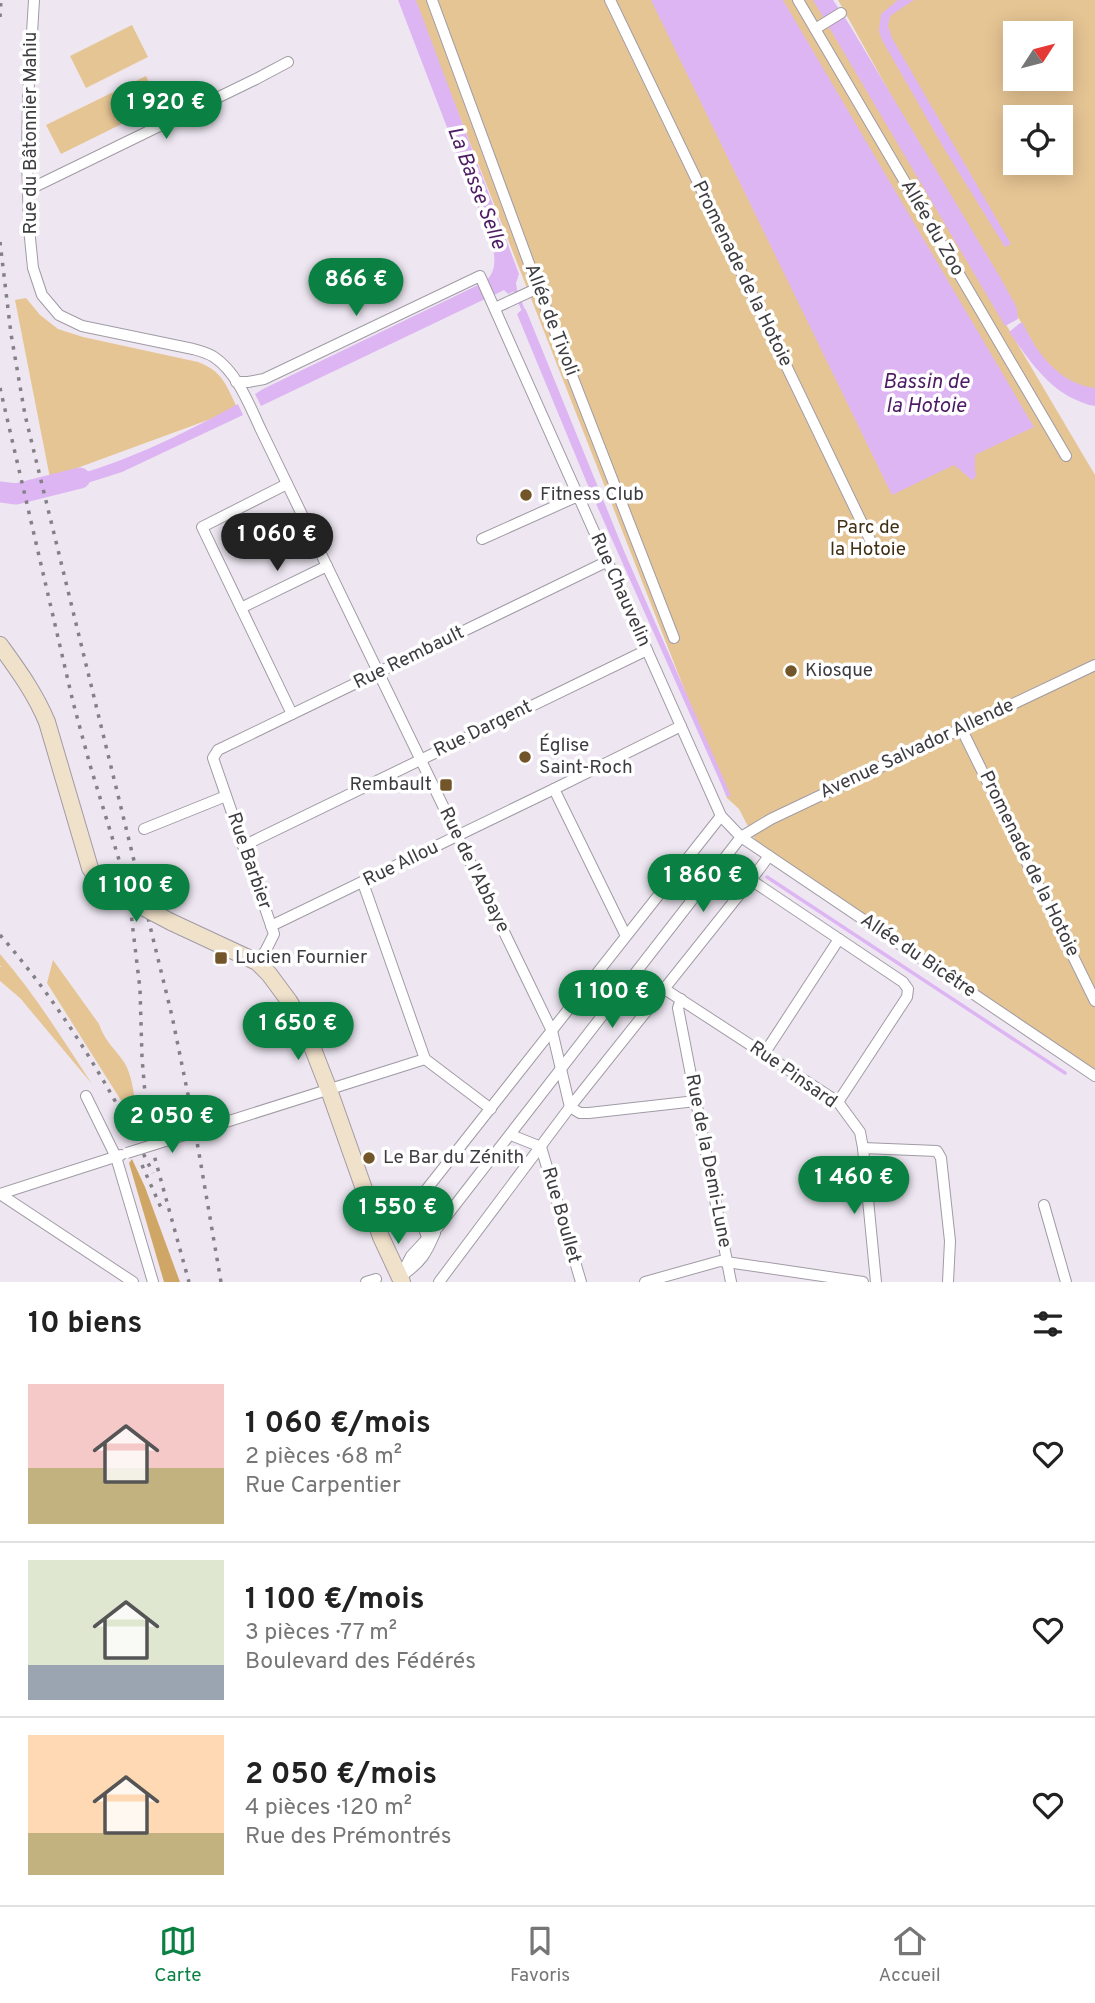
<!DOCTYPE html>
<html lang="fr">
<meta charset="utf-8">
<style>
:root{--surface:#fff;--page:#f6f6f6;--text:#222;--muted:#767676;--line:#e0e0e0;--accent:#0b8043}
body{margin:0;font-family:Overpass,sans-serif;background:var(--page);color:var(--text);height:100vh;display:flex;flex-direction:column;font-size:26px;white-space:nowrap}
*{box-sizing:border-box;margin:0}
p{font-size:23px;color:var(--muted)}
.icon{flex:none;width:38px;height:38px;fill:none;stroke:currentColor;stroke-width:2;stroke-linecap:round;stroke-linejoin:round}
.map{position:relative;height:1282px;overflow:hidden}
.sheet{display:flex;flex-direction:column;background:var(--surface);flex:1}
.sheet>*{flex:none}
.needle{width:46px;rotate:54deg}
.tools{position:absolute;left:1003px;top:21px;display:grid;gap:14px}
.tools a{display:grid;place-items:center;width:70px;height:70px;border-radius:0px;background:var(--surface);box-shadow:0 4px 18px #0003;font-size:35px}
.price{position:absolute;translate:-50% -60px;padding:0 16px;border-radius:24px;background:var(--accent);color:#fff;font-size:23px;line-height:46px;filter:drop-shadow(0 2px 4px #0008)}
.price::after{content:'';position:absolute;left:50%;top:42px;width:21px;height:16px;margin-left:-10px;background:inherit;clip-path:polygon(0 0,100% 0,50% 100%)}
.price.current{background:#222;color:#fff}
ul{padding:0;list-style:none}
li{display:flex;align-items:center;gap:21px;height:175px;padding:0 28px}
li+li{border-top:2px solid var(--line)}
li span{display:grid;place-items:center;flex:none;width:196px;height:140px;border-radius:0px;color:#555}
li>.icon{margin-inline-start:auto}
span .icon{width:84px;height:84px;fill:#fffc;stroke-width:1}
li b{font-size:30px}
h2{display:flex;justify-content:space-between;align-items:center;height:84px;padding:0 28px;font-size:30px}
.menu{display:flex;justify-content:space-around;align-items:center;height:98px;border-top:2px solid var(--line);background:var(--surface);font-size:19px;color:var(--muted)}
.menu a{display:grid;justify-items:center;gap:4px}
.menu .current{color:var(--accent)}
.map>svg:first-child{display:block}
.green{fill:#e6c594;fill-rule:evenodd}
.forest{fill:#d0a666}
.water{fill:#ddb5f3}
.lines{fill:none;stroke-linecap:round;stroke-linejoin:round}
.stream{stroke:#ddb5f3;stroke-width:3.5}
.river{stroke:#ddb5f3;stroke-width:21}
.street-casing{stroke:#a19ba5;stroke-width:12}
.secondary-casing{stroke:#a19ba5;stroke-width:18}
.street{stroke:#fff;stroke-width:10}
.secondary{stroke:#f0e1ca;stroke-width:16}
.rail{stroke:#848087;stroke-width:3.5;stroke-dasharray:3.5 7;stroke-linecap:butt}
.street-bridge-casing{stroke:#a19ba5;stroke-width:12;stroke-linecap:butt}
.secondary-bridge-casing{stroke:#a19ba5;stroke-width:18;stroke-linecap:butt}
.street-bridge{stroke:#fff;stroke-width:10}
.secondary-bridge{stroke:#f0e1ca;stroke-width:16}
.poi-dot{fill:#725528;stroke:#fff;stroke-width:2.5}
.labels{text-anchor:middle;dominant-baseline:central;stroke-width:7;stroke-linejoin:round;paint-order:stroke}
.street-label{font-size:19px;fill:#3e3c40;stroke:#fff}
.poi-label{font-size:19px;fill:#3e3c40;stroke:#fff;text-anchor:start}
.park-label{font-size:19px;fill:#412f13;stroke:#fff}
.water-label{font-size:21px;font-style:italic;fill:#4e1c64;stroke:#fff}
</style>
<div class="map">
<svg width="1095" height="1282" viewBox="0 0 1095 1282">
<rect width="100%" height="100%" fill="#eee7f2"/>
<!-- green -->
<g class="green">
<path d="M 414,0 L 814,0 L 1095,475 L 1095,1071 L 756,842 L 739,809 L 727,798 Z"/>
<path d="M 838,0 L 1095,0 L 1095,389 C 1073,386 1058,378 1043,360 L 946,194 ZM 1015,33 L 1060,33 L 1060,79 L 1015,79 ZM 1015,117 L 1060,117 L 1060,163 L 1015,163 Z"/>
<path d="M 132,25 L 148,57 L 86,88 L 70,56 Z"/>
<path d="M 146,76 L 160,105 L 61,154 L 46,125 Z"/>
<path d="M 26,298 L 40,315 L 58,329 L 83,337 L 198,362 C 224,372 226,386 238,409 L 50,478 L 15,300 Z"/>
<path d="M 0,954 C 35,994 63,1040 92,1084 L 20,998 L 0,981 L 0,967 L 2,967 L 0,966 Z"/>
<path d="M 53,960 L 99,1024 C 104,1040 115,1049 124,1062 C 131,1073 133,1088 135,1101 L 130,1104 L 122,1102 L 47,983 Z"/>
</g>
<!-- forest -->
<path class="forest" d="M 132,1159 L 145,1187 L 180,1282 L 164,1282 L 129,1163 Z"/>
<!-- water -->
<g class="water">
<path d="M 398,0 L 416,0 L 519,274 L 516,283 L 517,290 L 508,294 L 504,290 L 494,295 L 487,280 C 496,270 495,260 493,247 Z"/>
<path d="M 651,0 L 783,0 L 1034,427 L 975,455 L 975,471 L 976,474 L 975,478 L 972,480 L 954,465 L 892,495 Z"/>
<path d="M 813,0 L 833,0 L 849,24 L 1000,277 L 1017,308 L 1018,319 L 1005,326 Z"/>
<path d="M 898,0 L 914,0 L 890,16 L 888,26 L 892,38 L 1011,244 L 1005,247 L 945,150 L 882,40 L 879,31 L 881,14 Z"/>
<path d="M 478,285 L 485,299 L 261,406 L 255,394 L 263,389 Z"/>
<path d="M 524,308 L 526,310 L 624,551 L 731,796 L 727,797 L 589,488 L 517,314 Z"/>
<path d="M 1020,323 L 1023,323 C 1036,353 1060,384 1095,388 L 1095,406 C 1087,405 1081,402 1074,399 C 1045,385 1028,358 1009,332 Z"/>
<path d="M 238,404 L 243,415 L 122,472 L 56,493 L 53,480 C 111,470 185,433 238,404 Z"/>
</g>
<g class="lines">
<!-- stream -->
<g class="stream">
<path d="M 514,287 L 524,312"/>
<path d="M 767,877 L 1065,1073"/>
</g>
<!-- river -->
<path class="river" d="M 0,492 L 16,494 L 80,478"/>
<defs>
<g id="street">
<path d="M 34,0 L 28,99 L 27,155 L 29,228 L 33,268 L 42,295 L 59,315 L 82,326 L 193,349 C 200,351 208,353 214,357 C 238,373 250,407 262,432 L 552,1031 L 570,1107 L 580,1113 L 589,1113 L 696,1101"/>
<path d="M 432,0 L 538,288 L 674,638"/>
<path d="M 610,0 L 874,548"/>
<path d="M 798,0 L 1066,456"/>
<path d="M 815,29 L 841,13"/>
<path d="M 28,190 L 256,79 L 288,62"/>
<path d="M 495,308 L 538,288"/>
<path d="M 236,382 L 248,382 L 264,379 L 480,276 L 721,816 L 741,837 L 1095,1076"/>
<path d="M 287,484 L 202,527 L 292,714"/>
<path d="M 482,539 L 578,496"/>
<path d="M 241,608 L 327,566"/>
<path d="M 961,728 L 1095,1001"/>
<path d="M 554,789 L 626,936"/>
<path d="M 144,829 L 226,796"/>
<path d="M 243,846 L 647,650"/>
<path d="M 769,856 L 751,880 L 903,982 L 908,989 L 907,997 L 838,1102"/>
<path d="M 363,883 L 425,1059 L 491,1109"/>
<path d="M 271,926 L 554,789 L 681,726"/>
<path d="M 257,962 L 266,950 L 274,934 L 213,758 L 218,750 L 608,561"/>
<path d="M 663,988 L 838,1102 L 860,1132 L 863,1148 L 876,1282"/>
<path d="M 681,999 L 678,1008 L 731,1282"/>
<path d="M 764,1054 L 839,939"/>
<path d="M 86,1096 L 116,1157 L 153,1282"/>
<path d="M 207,1128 L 425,1059"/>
<path d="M 511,1135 L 541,1147 L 581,1282"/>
<path d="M 863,1148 L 937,1151 L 941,1158 L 950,1241 L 948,1282"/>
<path d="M 0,1194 L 133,1282"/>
<path d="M 0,1194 L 121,1155"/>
<path d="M 1044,1205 L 1066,1282"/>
<path d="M 427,1237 L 421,1220 L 411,1209 L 721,816"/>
<path d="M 403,1275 C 422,1261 426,1254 435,1233"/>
<path d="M 400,1277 L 411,1256 L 438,1227 L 741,837 L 771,819 L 1095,665"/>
<path d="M 366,1282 L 376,1279"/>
<path d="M 439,1282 L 570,1107 L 751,880"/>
<path d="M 645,1282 L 720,1261 L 863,1282"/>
</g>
<g id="secondary">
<path d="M 0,645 C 18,670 35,693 47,722 L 90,868 L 98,880 L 118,894"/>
<path d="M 171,922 L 257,962 L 269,974 L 289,1001 L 304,1026 L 329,1090 L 381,1237 L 402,1282"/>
</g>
</defs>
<!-- street casing -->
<use href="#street" class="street-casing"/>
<!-- secondary casing -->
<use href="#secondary" class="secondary-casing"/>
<!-- street -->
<use href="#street" class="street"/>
<!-- secondary -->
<use href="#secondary" class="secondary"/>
<!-- rail -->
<g class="rail">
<path d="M 0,17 L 1,0"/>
<path d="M 0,242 L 11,334 L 25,415 L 172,1016 L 194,1124 L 221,1282"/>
<path d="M 0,388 L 73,702 L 90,765 L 120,863 L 131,913 L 140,989 L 142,1058 L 147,1116 L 154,1155 L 189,1282"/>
<path d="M 0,935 C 62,1006 111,1088 153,1173"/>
<path d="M 142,1165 L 162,1210"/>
</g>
<defs>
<path id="street-bridge" d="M 127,1153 L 207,1128"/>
<path id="secondary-bridge" d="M 118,894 L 171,922"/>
</defs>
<!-- street-bridge casing -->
<use href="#street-bridge" class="street-bridge-casing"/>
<!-- secondary-bridge casing -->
<use href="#secondary-bridge" class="secondary-bridge-casing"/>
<!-- street-bridge -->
<use href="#street-bridge" class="street-bridge"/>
<!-- secondary-bridge -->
<use href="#secondary-bridge" class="secondary-bridge"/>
</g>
<!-- markers -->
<g class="poi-dot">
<circle cx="526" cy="495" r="7"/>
<circle cx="791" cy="671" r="7"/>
<circle cx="525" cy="757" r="7"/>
<rect x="439" y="778" width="14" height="14" rx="3.5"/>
<rect x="214" y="951" width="14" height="14" rx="3.5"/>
<circle cx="369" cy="1158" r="7"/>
</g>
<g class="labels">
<!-- street labels -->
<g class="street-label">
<text transform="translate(31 133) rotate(-90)">Rue du Bâtonnier Mahiu</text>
<text transform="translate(932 228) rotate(60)">Allée du Zoo</text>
<text transform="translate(742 274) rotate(64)">Promenade de la Hotoie</text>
<text transform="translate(551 320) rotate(69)">Allée de Tivoli</text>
<text transform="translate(620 590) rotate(66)">Rue Chauvelin</text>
<text transform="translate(409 658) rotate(-26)">Rue Rembault</text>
<text transform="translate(483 729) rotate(-26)">Rue Dargent</text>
<text transform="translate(917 749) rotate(-25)">Avenue Salvador Allende</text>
<text transform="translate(249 861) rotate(71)">Rue Barbier</text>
<text transform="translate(401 864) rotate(-26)">Rue Allou</text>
<text transform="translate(1029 864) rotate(64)">Promenade de la Hotoie</text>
<text transform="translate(474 870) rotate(64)">Rue de l'Abbaye</text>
<text transform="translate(918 956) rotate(34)">Allée du Bicêtre</text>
<text transform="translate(793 1075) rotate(35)">Rue Pinsard</text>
<text transform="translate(708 1161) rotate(79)">Rue de la Demi-Lune</text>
<text transform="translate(561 1215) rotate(74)">Rue Boullet</text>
</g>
<!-- poi labels -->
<g class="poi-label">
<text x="540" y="495">Fitness Club</text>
<text x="805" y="671">Kiosque</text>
<text x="539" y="746">Église<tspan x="539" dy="22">Saint-Roch</tspan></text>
<text x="432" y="785" text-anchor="end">Rembault</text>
<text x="235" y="958">Lucien Fournier</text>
<text x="383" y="1158">Le Bar du Zénith</text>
</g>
<!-- park labels -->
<g class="park-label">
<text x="868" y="528">Parc de<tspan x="868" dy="22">la Hotoie</tspan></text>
</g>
<!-- water labels -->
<g class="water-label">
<text transform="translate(476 188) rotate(69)">La Basse Selle</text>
<text x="926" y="382">Bassin de<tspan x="926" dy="24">la Hotoie</tspan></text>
</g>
</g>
</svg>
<div class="tools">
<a><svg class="needle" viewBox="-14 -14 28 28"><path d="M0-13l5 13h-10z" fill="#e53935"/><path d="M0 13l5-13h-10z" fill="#767676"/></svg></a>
<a><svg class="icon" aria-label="locate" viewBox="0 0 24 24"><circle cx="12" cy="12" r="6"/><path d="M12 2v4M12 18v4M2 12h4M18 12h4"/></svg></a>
</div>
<b class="price" style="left:166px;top:141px">1 920 €</b>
<b class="price" style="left:356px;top:318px">866 €</b>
<b class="price current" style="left:277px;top:573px">1 060 €</b>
<b class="price" style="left:703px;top:914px">1 860 €</b>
<b class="price" style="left:136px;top:924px">1 100 €</b>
<b class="price" style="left:612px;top:1030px">1 100 €</b>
<b class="price" style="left:298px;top:1062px">1 650 €</b>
<b class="price" style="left:172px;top:1155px">2 050 €</b>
<b class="price" style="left:854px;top:1216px">1 460 €</b>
<b class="price" style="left:398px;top:1246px">1 550 €</b>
</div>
<section class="sheet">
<h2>10 biens<svg class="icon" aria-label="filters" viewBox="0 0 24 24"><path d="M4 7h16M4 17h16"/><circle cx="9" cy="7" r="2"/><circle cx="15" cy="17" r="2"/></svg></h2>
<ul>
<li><span style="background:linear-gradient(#f6c9c9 60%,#c2b280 0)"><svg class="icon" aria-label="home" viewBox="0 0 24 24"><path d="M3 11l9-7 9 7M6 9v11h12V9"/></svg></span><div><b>1 060 €/mois</b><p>2 pièces · 68 m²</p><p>Rue Carpentier</p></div><svg class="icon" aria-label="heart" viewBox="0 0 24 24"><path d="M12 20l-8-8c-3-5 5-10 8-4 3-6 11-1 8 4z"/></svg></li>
<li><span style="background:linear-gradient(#dfe7d0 75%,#9aa5b1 0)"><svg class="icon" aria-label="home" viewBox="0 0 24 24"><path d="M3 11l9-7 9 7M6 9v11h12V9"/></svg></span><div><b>1 100 €/mois</b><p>3 pièces · 77 m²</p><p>Boulevard des Fédérés</p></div><svg class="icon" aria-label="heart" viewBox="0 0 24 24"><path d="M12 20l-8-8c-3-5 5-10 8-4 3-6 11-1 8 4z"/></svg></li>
<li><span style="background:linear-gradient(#ffd9b3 70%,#c2b280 0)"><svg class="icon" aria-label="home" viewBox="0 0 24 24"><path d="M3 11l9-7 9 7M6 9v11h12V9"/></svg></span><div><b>2 050 €/mois</b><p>4 pièces · 120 m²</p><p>Rue des Prémontrés</p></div><svg class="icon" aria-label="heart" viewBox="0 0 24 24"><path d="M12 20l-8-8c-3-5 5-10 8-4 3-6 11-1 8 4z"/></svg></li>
</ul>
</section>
<nav class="menu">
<a class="current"><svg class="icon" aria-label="map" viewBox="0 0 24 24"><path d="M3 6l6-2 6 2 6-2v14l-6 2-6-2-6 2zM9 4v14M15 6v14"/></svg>Carte</a>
<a><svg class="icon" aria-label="saved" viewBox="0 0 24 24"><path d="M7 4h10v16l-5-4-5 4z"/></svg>Favoris</a>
<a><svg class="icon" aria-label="home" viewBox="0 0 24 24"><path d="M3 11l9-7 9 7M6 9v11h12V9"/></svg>Accueil</a>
</nav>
